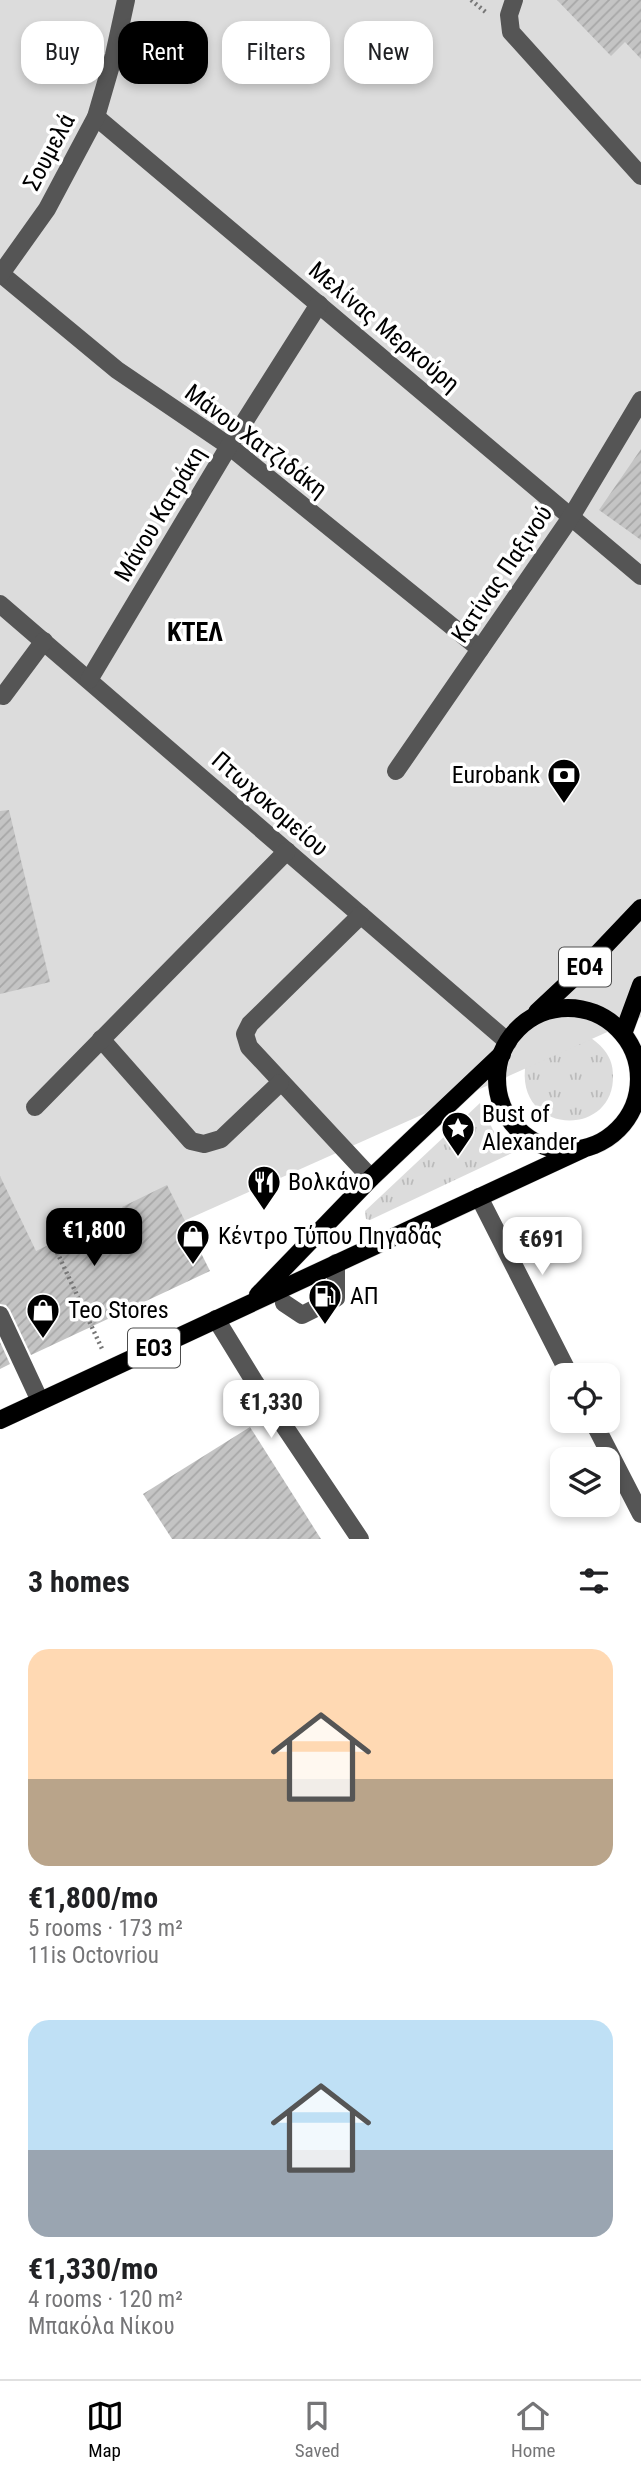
<!DOCTYPE html>
<meta charset="utf-8">
<style>
:root{--surface:#fff;--page:#f6f6f6;--text:#202124;--muted:#757577;--line:#e0e0e0;--accent:#000}
body{margin:0;font-family:"Roboto Condensed",sans-serif;background:var(--page);color:var(--text);height:100vh;display:flex;flex-direction:column;font-size:26px;white-space:nowrap}
*{box-sizing:border-box;margin:0}
p{font-size:23px;color:var(--muted)}
.icon{flex:none;width:38px;height:38px;fill:none;stroke:currentColor;stroke-width:2;stroke-linecap:round;stroke-linejoin:round}
.map{position:relative;height:1539px;overflow:hidden}
.side{display:flex;flex-direction:column;background:var(--surface);flex:1}
.side>*{flex:none}
.hud{position:absolute;left:21px;top:21px;width:600px;height:63px;display:flex;gap:14px}
.buttons{position:absolute;left:550px;top:1363px;display:grid;gap:14px}
.buttons a{display:grid;place-items:center;width:70px;height:70px;border-radius:14px;background:var(--surface);box-shadow:0 4px 10px #0003;font-size:35px}
.price{position:absolute;translate:-50% -60px;padding:0 16px;border-radius:14px;background:#fff;color:#222;font-size:23px;line-height:46px;filter:drop-shadow(0 2px 4px #0008)}
.price::after{content:'';position:absolute;left:50%;top:42px;width:21px;height:16px;margin-left:-10px;background:inherit;clip-path:polygon(0 0,100% 0,50% 100%)}
.price.current{background:var(--accent);color:#fff}
ul{padding:0;list-style:none}
li{display:grid;align-content:center;gap:14px;height:371px;padding:0 28px}
li span{display:grid;place-items:center;height:217px;border-radius:21px;color:#555}
li>.icon{margin-inline-start:auto}
span .icon{width:126px;height:126px;fill:#fffc;stroke-width:1}
li b{font-size:30px}
h2{display:flex;justify-content:space-between;align-items:center;height:84px;padding:0 28px;font-size:30px}
.pill{padding:0 24px;border-radius:21px;background:var(--surface);box-shadow:0 4px 10px #0003;font-size:24px;line-height:63px}
.pill.current{background:var(--accent);color:#fff}
.dock{display:flex;justify-content:space-around;align-items:center;height:98px;border-top:2px solid var(--line);background:var(--surface);font-size:19px;color:var(--muted)}
.dock a{display:grid;justify-items:center;gap:4px}
.dock .current{color:var(--accent)}
.map>svg:first-child{display:block}
.grass{fill:url(#grass-tufts)}
.park{fill:#dcdcdc}
.building{fill:url(#building-hatch)}
.lines{fill:none;stroke-linecap:round;stroke-linejoin:round}
.major-casing{stroke:#dbdbdb;stroke-width:19}
.path{stroke:#777;stroke-width:4.5;stroke-dasharray:2 3.5;stroke-linecap:butt}
.minor{stroke:#555;stroke-width:18}
.major{stroke:#000;stroke-width:18}
.labels{text-anchor:middle;dominant-baseline:central;stroke-width:7;stroke-linejoin:round;paint-order:stroke}
.shield{fill:#fff;stroke:#4c4c4c;stroke-width:2}
.shield-label{font-size:23px;font-weight:bold;fill:#000}
.street-label{font-size:24px;fill:#000;stroke:#fff}
.poi-label{font-size:24px;fill:#000;stroke:#fff;text-anchor:start}
.neighbourhood-label{font-size:26px;font-weight:bold;fill:#000;stroke:#fff}
</style>
<div class="map">
<svg width="641" height="1539" viewBox="0 0 641 1539">
<defs>
<pattern id="grass-tufts" width="24" height="20" patternUnits="userSpaceOnUse" patternTransform="scale(1.75)"><rect width="24" height="20" fill="#dcdcdc"/><path d="M3 7l-1-3M5 7V3M7 7l1-3M15 17l-1-3M17 17v-4M19 17l1-3" fill="none" stroke="#bbb"/></pattern>
<pattern id="building-hatch" width="6" height="6" patternUnits="userSpaceOnUse" patternTransform="scale(1.75)"><rect width="6" height="6" fill="#c4c4c4"/><path d="M-1 1l2-2M0 6l6-6M5 7l2-2" fill="none" stroke="#a7a7a7"/></pattern>
</defs>
<rect width="100%" height="100%" fill="#fff"/>
<!-- grass -->
<g class="grass">
<path d="M 588,1036 C 603,1046 613,1057 613,1075 C 615,1140 512,1135 526,1062 Z"/>
<path d="M 480,1103 L 493,1130 L 514,1152 L 370,1220 L 366,1219 L 365,1211 Z"/>
</g>
<!-- park -->
<path class="park" d="M 0,0 L 641,0 L 641,1017 L 0,1303 Z"/>
<!-- building -->
<g class="building">
<path d="M 557,0 L 641,0 L 641,59 L 625,42 L 611,56 Z"/>
<path d="M 641,449 L 641,540 L 599,510 Z"/>
<path d="M 9,810 L 50,982 L 0,994 L 0,811 Z"/>
<path d="M 0,1176 L 36,1251 L 123,1209 L 122,1207 L 167,1185 L 210,1271 L 31,1355 L 10,1310 L 6,1305 L 0,1304 Z"/>
<path d="M 0,1342 L 10,1364 L 0,1369 Z"/>
<path d="M 250,1427 L 321,1539 L 172,1539 L 143,1494 Z"/>
</g>
<g class="lines">
<defs>
<g id="major">
<circle cx="568" cy="1079" r="71"/>
<path d="M 537,1012 L 584,968 L 641,908"/>
<path d="M 623,1034 L 641,985"/>
<path d="M 258,1295 L 371,1178 L 502,1054"/>
<path d="M 0,1420 L 583,1149"/>
</g>
</defs>
<!-- major casing -->
<use href="#major" class="major-casing"/>
<!-- path -->
<g class="path">
<path d="M 471,0 L 488,14"/>
<path d="M 50,1237 L 103,1351"/>
</g>
<!-- minor -->
<g class="minor">
<path d="M 514,0 L 509,15 L 511,32 L 641,176"/>
<path d="M 96,117 L 641,576"/>
<path d="M 1,274 L 117,370 L 229,446 L 480,649"/>
<path d="M 0,275 L 47,209 L 96,117 L 114,55 L 126,0"/>
<path d="M 0,604 L 508,1042"/>
<path d="M 89,680 L 229,446 L 319,304"/>
<path d="M 3,696 L 44,641"/>
<path d="M 396,771 L 571,517 L 641,400"/>
<path d="M 361,915 L 250,1024 L 245,1034 L 249,1047 L 371,1178"/>
<path d="M 101,1039 L 191,1141 L 204,1144 L 221,1139 L 280,1083"/>
<path d="M 35,1107 L 287,851"/>
<path d="M 479,1197 L 570,1376"/>
<path d="M 284,1303 L 302,1315 L 336,1298 L 336,1263"/>
<path d="M 0,1315 L 40,1401"/>
<path d="M 216,1319 L 254,1381 L 360,1539"/>
<path d="M 593,1421 L 641,1514"/>
</g>
<!-- major -->
<use href="#major" class="major"/>
</g>
<!-- icons -->
<defs>
<symbol id="bank-pin" viewBox="-11 -11 22 30"><path d="M0 17L-7.5 6A9.5 9.5 0 1 1 7.5 6Z" fill="#000" stroke="#fff"/><path d="M-6-4H6V4H-6ZM0-2.3a2.3 2.3 0 1 0 0 4.6a2.3 2.3 0 1 0 0-4.6Z" fill="#fff"/></symbol>
<symbol id="sight-pin" viewBox="-11 -11 22 30"><path d="M0 17L-7.5 6A9.5 9.5 0 1 1 7.5 6Z" fill="#000" stroke="#fff"/><path d="M0-6L1.8-2.2L6-1.7L2.9 1.2L3.7 5.4L0 3.3L-3.7 5.4L-2.9 1.2L-6-1.7L-1.8-2.2Z" fill="#fff"/></symbol>
<symbol id="restaurant-pin" viewBox="-11 -11 22 30"><path d="M0 17L-7.5 6A9.5 9.5 0 1 1 7.5 6Z" fill="#000" stroke="#fff"/><path d="M-5-6h1v4h1v-4h1v4h1v-4h1v5L-1.5 .5V6h-2V.5L-5-1ZM5-6V6H3V1.5H1.5Q1.5-4 5-6Z" fill="#fff"/></symbol>
<symbol id="shop-pin" viewBox="-11 -11 22 30"><path d="M0 17L-7.5 6A9.5 9.5 0 1 1 7.5 6Z" fill="#000" stroke="#fff"/><path d="M-5-2.5h2.3a2.7 3.5 0 0 1 5.4 0H5L5.5 6h-11ZM-1.5-2.5h3a1.5 2.3 0 0 0-3 0Z" fill="#fff"/></symbol>
<symbol id="fuel-pin" viewBox="-11 -11 22 30"><path d="M0 17L-7.5 6A9.5 9.5 0 1 1 7.5 6Z" fill="#000" stroke="#fff"/><path d="M-5.5-6h7V0h2V4h1.3V-2.5L3-4.5l.8-.8L6-3V5H2.5V1h-1V6h-7ZM-4.2-4.7v3.2H.2V-4.7Z" fill="#fff"/></symbol>
</defs>
<g fill-rule="evenodd">
<use href="#bank-pin" x="545" y="756" width="38" height="52"/>
<use href="#sight-pin" x="439" y="1109" width="38" height="52"/>
<use href="#restaurant-pin" x="245" y="1163" width="38" height="52"/>
<use href="#shop-pin" x="174" y="1217" width="38" height="52"/>
<use href="#fuel-pin" x="306" y="1277" width="38" height="52"/>
<use href="#shop-pin" x="24" y="1291" width="38" height="52"/>
</g>
<g class="labels">
<!-- shield labels -->
<g class="shield">
<rect x="559" y="947.5" width="52" height="39" rx="5"/>
<rect x="128" y="1328.5" width="52" height="39" rx="5"/>
</g>
<g class="shield-label">
<text x="585" y="967">ΕΟ4</text>
<text x="154" y="1348">ΕΟ3</text>
</g>
<!-- street labels -->
<g class="street-label">
<text transform="translate(49 152) rotate(-62)">Σουμελά</text>
<text transform="translate(384 327) rotate(40)">Μελίνας Μερκούρη</text>
<text transform="translate(256 441) rotate(37)">Μάνου Χατζιδάκη</text>
<text transform="translate(160 514) rotate(-59)">Μάνου Κατράκη</text>
<text transform="translate(502 574) rotate(-56)">Κατίνας Παξινού</text>
<text transform="translate(270 804) rotate(41)">Πτωχοκομείου</text>
</g>
<!-- poi labels -->
<g class="poi-label">
<text x="540" y="775" text-anchor="end">Eurobank</text>
<text x="482" y="1114">Bust of<tspan x="482" dy="28">Alexander</tspan></text>
<text x="288" y="1182">Βολκάνο</text>
<text x="218" y="1236">Κέντρο Τύπου Πηγαδάς</text>
<text x="350" y="1296">ΑΠ</text>
<text x="68" y="1310">Teo Stores</text>
</g>
<!-- neighbourhood labels -->
<g class="neighbourhood-label">
<text x="195" y="632">ΚΤΕΛ</text>
</g>
</g>
</svg>
<div class="buttons">
<a><svg class="icon" aria-label="locate" viewBox="0 0 24 24"><circle cx="12" cy="12" r="6"/><path d="M12 2v4M12 18v4M2 12h4M18 12h4"/></svg></a>
<a><svg class="icon" aria-label="layers" viewBox="0 0 24 24"><path d="M12 4l9 5-9 5-9-5zM3 14l9 5 9-5"/></svg></a>
</div>
<b class="price current" style="left:94px;top:1268px">€1,800</b>
<b class="price" style="left:542px;top:1277px">€691</b>
<b class="price" style="left:271px;top:1440px">€1,330</b>
<div class="hud">
<a class="pill">Buy</a>
<a class="pill current">Rent</a>
<a class="pill">Filters</a>
<a class="pill">New</a>
</div>
</div>
<section class="side">
<h2>3 homes<svg class="icon" aria-label="filters" viewBox="0 0 24 24"><path d="M4 7h16M4 17h16"/><circle cx="9" cy="7" r="2"/><circle cx="15" cy="17" r="2"/></svg></h2>
<ul>
<li><span style="background:linear-gradient(#ffd9b3 60%,#b9a48a 0)"><svg class="icon" aria-label="home" viewBox="0 0 24 24"><path d="M3 11l9-7 9 7M6 9v11h12V9"/></svg></span><div><b>€1,800/mo</b><p>5 rooms · 173 m²</p><p>11is Octovriou</p></div></li>
<li><span style="background:linear-gradient(#bfe0f5 60%,#9aa5b1 0)"><svg class="icon" aria-label="home" viewBox="0 0 24 24"><path d="M3 11l9-7 9 7M6 9v11h12V9"/></svg></span><div><b>€1,330/mo</b><p>4 rooms · 120 m²</p><p>Μπακόλα Νίκου</p></div></li>
</ul>
</section>
<nav class="dock">
<a class="current"><svg class="icon" aria-label="map" viewBox="0 0 24 24"><path d="M3 6l6-2 6 2 6-2v14l-6 2-6-2-6 2zM9 4v14M15 6v14"/></svg>Map</a>
<a><svg class="icon" aria-label="saved" viewBox="0 0 24 24"><path d="M7 4h10v16l-5-4-5 4z"/></svg>Saved</a>
<a><svg class="icon" aria-label="home" viewBox="0 0 24 24"><path d="M3 11l9-7 9 7M6 9v11h12V9"/></svg>Home</a>
</nav>
